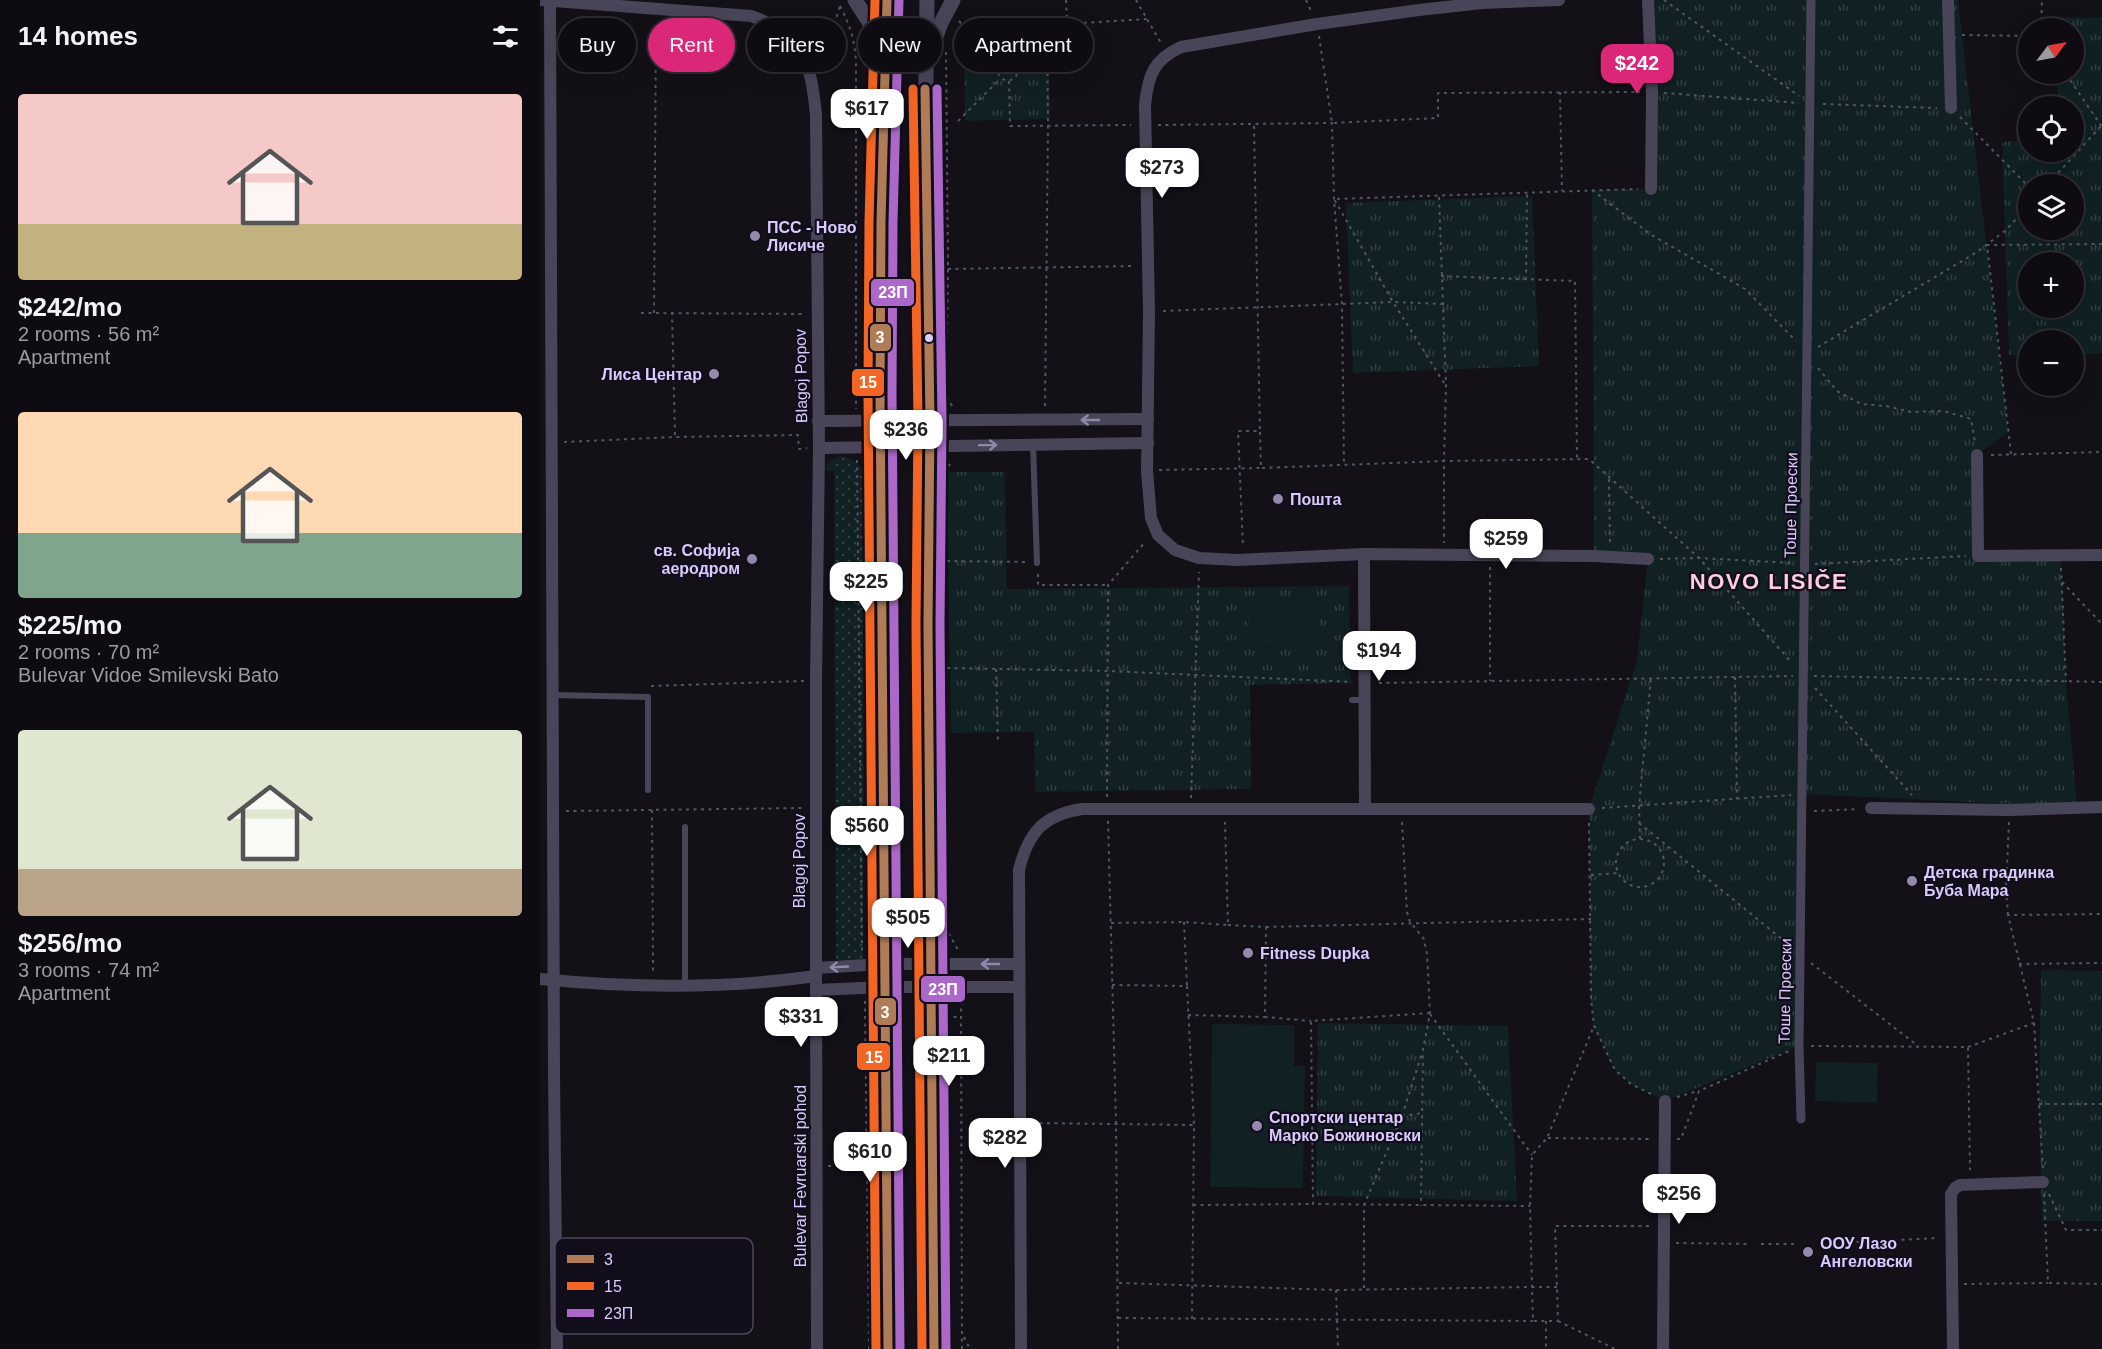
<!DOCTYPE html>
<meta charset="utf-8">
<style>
:root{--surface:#0e0c12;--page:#1c1a20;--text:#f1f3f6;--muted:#9b9b9f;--line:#2e2c32;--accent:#db2777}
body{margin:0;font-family:Helvetica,sans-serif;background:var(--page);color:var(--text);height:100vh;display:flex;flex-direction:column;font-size:22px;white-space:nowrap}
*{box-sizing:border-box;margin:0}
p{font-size:20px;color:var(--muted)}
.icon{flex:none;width:33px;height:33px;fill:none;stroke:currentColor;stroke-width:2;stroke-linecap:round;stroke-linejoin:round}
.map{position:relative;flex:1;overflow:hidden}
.side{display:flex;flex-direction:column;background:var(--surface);width:540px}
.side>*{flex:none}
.hud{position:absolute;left:18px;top:18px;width:570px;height:54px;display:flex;gap:12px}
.needle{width:39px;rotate:58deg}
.controls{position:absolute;left:1478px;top:18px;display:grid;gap:12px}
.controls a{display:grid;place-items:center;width:66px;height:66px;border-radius:50%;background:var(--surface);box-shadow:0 6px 24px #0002,0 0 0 2px var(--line);font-size:30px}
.price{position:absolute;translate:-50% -51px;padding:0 14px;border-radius:12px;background:#fff;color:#222;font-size:20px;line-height:39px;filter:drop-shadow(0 2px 3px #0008)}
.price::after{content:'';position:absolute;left:50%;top:36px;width:18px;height:14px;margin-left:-9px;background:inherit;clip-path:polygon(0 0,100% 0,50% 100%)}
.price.active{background:var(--accent);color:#fff}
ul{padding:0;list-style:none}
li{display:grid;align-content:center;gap:12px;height:318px;padding:0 18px}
li span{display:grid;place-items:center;height:186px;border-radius:6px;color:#555}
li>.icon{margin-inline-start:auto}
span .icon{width:108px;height:108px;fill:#fffc;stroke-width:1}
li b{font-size:26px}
h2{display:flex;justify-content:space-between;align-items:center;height:72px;padding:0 18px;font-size:26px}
.tag{padding:0 21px;border-radius:27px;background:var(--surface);box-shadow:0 6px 24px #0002,0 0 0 2px var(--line);font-size:21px;line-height:54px}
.tag.active{background:var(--accent);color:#fff}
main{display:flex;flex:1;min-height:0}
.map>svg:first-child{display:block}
.grass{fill:url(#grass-dots)}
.park{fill:url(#park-tufts);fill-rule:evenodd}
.pitch{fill:#102023}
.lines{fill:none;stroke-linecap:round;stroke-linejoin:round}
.path{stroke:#4e5764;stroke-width:2;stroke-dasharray:3 4.5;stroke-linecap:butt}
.service{stroke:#494558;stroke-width:6}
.pedestrian{stroke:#494558;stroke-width:9}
.minor{stroke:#494558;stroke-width:12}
.tertiary{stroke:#494558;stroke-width:15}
.bus-1-casing{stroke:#120d1b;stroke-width:14}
.bus-2-casing{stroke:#120d1b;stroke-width:14}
.bus-3-casing{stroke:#120d1b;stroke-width:14}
.bus-1{stroke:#b07c57;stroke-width:9}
.bus-2{stroke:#f26522;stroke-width:9}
.bus-3{stroke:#ac68c9;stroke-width:9}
.oneway{stroke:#9188aa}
.poi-dot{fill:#948aac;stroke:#120d1b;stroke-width:2}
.bus-dot{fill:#d9cbfb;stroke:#120d1b;stroke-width:2}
.labels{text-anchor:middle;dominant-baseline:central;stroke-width:4.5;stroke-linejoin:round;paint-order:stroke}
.poi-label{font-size:16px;font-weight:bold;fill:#d9cbfb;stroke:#120d1b;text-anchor:start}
.street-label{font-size:16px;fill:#d9cbfb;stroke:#120d1b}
.district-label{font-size:22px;font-weight:bold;letter-spacing:1.5px;fill:#fbcde2;stroke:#120d1b}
.key{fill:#120d1b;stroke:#4e465e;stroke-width:1.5}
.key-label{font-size:16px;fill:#d9cbfb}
.line-badge{stroke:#120d1b;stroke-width:2}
.badge-label{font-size:16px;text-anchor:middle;font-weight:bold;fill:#fff}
</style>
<main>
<section class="side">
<h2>14 homes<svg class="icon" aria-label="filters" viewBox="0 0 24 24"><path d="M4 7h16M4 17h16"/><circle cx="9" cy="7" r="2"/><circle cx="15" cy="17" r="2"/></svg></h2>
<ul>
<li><span style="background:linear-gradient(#f6c9c9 70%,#c2b280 0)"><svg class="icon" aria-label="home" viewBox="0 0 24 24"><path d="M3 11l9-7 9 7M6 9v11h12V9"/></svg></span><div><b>$242/mo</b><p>2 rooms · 56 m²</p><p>Apartment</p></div></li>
<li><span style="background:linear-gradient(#ffd9b3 65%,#7fa58c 0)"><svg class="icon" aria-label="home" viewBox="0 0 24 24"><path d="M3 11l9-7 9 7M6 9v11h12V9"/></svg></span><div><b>$225/mo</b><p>2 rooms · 70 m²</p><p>Bulevar Vidoe Smilevski Bato</p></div></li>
<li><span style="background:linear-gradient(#dfe7d0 75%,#b9a48a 0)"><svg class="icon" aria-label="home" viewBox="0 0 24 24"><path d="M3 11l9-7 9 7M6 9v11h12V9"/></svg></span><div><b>$256/mo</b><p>3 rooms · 74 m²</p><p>Apartment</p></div></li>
</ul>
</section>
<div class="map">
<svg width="1562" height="1349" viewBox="0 0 1562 1349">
<defs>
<pattern id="grass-dots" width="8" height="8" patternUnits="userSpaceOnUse" patternTransform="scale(1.5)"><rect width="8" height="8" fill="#102023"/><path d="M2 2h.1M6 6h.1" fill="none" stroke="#323f44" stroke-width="1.8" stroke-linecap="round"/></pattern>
<pattern id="park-tufts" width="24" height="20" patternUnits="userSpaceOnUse" patternTransform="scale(1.5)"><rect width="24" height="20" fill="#102023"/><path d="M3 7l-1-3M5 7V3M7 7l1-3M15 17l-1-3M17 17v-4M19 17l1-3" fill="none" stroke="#323f44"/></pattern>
</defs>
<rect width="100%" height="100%" fill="#131018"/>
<!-- grass -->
<path class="grass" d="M 298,456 C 310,457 316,460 324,471 L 323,959 C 313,962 306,964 296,959 L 294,470 L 283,471 L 289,462 Z"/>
<!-- park -->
<g class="park">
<path d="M 1114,0 L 1418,0 L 1468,432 L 1437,455 L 1438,555 L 1521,555 L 1526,682 L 1537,807 L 1263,794 L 1259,1046 L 1125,1101 L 1091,1084 L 1075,1070 L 1054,1026 L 1051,998 L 1049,809 L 1097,660 L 1108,559 L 1054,556 L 1052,190 L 1111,189 Z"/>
<path d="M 1517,17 L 1562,18 L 1562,354 L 1533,354 L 1533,340 L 1488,340 L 1488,355 L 1469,355 L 1462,142 L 1488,140 L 1488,152 L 1533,152 L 1533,106 L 1518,106 L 1517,74 L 1533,74 L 1533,28 L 1517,28 ZM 1533,184 L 1533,230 L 1488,230 L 1488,184 ZM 1533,262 L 1533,308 L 1488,308 L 1488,262 Z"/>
<path d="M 508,30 L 510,119 L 425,121 L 424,31 Z"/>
<path d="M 992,196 L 999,366 L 813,373 L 806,203 Z"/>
<path d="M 407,472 L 465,472 L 467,589 L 809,586 L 811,683 L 710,685 L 711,789 L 495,792 L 494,732 L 411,733 Z"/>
<path d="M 1501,970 L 1562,971 L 1562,1221 L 1502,1221 L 1499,1104 Z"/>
<path d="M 778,1023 L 968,1026 L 977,1201 L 776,1196 Z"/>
</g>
<!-- pitch -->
<g class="pitch">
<path d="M 709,598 L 780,599 L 780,641 L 709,640 Z"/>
<path d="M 672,1024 L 754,1025 L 754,1066 L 765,1066 L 763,1188 L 670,1187 Z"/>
<path d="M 1276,1062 L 1338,1063 L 1337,1103 L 1275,1101 Z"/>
</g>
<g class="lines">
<!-- path -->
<g class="path">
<path d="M 526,0 L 527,23"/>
<path d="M 596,0 L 621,43"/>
<path d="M 766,0 L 771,11"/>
<path d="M 1124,0 L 1259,96"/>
<path d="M 300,6 C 310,25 315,41 316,62 L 316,409"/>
<path d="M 419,21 L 459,65 C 456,74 460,80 469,81 L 476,77 L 478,69 L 473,61 L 465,60 L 459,65"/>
<path d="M 468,28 L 469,60"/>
<path d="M 1501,28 L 1502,0"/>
<path d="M 418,35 L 426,30 L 607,19"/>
<path d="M 1422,35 L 1488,36"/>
<path d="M 779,36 L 792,123 L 898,118 L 898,93 L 1100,92"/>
<path d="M 406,52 L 408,269 L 406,395 L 412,406"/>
<path d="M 281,67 L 300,6"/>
<path d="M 478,73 L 507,73"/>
<path d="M 1526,74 L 1562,127"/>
<path d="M 469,81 L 470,126 L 591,125"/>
<path d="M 1020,92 L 1022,191"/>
<path d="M 1124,93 L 1259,103"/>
<path d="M 1283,104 L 1397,108"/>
<path d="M 1420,117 L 1488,186"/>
<path d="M 418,121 L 460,79"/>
<path d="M 618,125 L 792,123 L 794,199 L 802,304 L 804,465"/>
<path d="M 714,126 L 720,431"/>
<path d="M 1508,184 L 1562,125"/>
<path d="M 1052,190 L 1110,234 L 1205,289 L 1256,341"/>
<path d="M 899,197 L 906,385 L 904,461 L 1049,459 L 1159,558 L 1251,662"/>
<path d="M 408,269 L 594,266"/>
<path d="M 901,276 L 1035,281 L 1037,458"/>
<path d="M 986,280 L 987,193"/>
<path d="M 623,311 L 853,302 L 902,304"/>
<path d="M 132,312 L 135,435"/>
<path d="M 101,313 L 265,314"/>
<path d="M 114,313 L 116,22"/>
<path d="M 1278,347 L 1437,252 L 1466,230 L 1488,206"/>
<path d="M 1278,368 L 1297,391 L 1321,404 L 1346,406 L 1371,412 L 1403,411 L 1431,419 L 1435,442"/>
<path d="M 904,383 L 853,302 L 794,199 L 1098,189"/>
<path d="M 505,406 L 508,125 L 507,25"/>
<path d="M 24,442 L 135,437 L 258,435 L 259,449 L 267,448"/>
<path d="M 1471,454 L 1447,245 L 1562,244"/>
<path d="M 1451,455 L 1562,452"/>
<path d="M 317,460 L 322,953"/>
<path d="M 722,468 L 904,461 L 904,543"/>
<path d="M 619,470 L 721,468 L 720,431 L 698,431 L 703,547"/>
<path d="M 405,473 L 412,460"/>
<path d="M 1069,479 L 1070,545"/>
<path d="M 405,506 L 408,932 L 418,950"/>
<path d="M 1120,559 L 1159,558 L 1252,563"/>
<path d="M 407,561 L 488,562"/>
<path d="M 1275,564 L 1426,556"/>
<path d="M 950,567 L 950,681"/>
<path d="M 1521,568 L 1526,682"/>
<path d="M 498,574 L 498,585 L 568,585"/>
<path d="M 1522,582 L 1562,624"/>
<path d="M 407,668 L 568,671 L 812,682"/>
<path d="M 456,669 L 458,744"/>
<path d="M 1274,676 L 1562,682"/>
<path d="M 1195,677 L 1197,799"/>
<path d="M 839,683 L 1253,676"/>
<path d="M 111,686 L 264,681"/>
<path d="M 1275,688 L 1372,795"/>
<path d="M 567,797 L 568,585 L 606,541"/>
<path d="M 651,798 L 659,572"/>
<path d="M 1062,808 L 1251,795"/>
<path d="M 112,810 L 113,972"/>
<path d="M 26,811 L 263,808"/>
<path d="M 1274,811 L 1319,809"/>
<path d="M 568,821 L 576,1123 L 578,1349"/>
<path d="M 862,822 L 867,912 L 870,922 L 884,939 L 887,954 L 890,1013 L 883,1050 L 881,1206"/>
<path d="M 1049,823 L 1051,998 L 1054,1026 L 1075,1070 L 1091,1084 L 1115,1096"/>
<path d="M 1099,823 L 1248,944"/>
<circle cx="1100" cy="863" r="24"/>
<path d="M 1100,839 L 1099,806 L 1111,678"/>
<path d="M 1051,875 L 1078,873"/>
<path d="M 1468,915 L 1466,887 L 1469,822"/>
<path d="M 644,922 L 647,985"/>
<path d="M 571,923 L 644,922 L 688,925 L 685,822"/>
<path d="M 688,925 L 726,927 L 725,1017 L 771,1021"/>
<path d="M 726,927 L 1051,919"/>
<path d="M 1271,963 L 1378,1046"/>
<path d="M 1479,964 L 1562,963"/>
<path d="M 572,985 L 647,986 L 654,1125 L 652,1319"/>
<path d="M 325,1001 L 329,1349"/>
<path d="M 421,1001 L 422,1349"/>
<path d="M 890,1013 L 771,1021 L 773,1204 L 990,1206"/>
<path d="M 890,1014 L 992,1155"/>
<path d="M 648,1015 L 725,1017"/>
<path d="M 406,1017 L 420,1017"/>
<path d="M 1494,1023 L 1503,1170"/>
<path d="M 1271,1046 L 1428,1047 L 1430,1170"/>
<path d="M 1428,1047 L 1494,1023 L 1468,915 L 1562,914"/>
<path d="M 1137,1097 L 1158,1091"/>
<path d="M 1499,1104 L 1562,1104"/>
<path d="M 772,1115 L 862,1116 L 883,1113"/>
<path d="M 492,1123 L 654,1125"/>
<path d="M 1008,1138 L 1111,1139"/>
<path d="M 1137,1139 L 1141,1139 L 1159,1091 L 1249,1051"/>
<path d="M 288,1166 L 327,1166"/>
<path d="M 1504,1194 L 1508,1283 L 1562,1284"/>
<path d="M 1509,1194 L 1526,1230 L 1562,1230"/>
<path d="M 653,1205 L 773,1204"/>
<path d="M 1136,1243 L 1209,1244"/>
<path d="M 1294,1243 L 1399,1238"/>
<path d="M 1221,1244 L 1258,1244"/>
<path d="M 579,1283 L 796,1290 L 992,1287 L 990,1206 L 992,1155 L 1007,1138 L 1054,1026"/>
<path d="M 1424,1284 L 1508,1283"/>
<path d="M 1017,1287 L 992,1287 L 993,1321 L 1018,1321 L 1015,1226 L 1112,1226"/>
<path d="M 824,1288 L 824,1205 L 862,1116 L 882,1053"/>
<path d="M 796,1290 L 798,1349"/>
<path d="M 578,1318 L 993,1321"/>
<path d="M 1006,1321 L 1006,1349"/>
<path d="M 1018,1321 L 1075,1349"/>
<path d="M 424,1337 L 430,1349"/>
</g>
<!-- service -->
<g class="service">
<path d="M 493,444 L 497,563"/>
<path d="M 13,695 L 108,697 L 108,790"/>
<path d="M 812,700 L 824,700"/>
<path d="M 145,985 L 145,827"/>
</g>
<!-- pedestrian -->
<path class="pedestrian" d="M 1261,1119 L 1259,1046 L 1271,0"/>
<!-- minor -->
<g class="minor">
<path d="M 0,0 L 211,16 C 264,34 271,64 276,115 L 279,448 L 276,681 L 276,976"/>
<path d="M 1019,0 L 942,3 L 879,10 L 777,24 L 641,47 C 613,60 608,76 605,105 L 609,312 L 607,471 L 611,518 L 618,535 L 635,550 L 659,558 L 698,560 L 824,554 L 1054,556 L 1108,559"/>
<path d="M 1108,0 L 1112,93 L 1111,189"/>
<path d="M 1408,0 L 1411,108"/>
<path d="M 10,1 L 14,1074 L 17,1349"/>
<path d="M 278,421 L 608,419"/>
<path d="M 279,448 L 608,443"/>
<path d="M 1437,455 L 1438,556 L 1562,555"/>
<path d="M 824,554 L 825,809"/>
<path d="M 1331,808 L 1469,810 L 1562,807"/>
<path d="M 276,968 L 344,964 L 479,964"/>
<path d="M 0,979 C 91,988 186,989 276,976 L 277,1349"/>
<path d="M 276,990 L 345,987 L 479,987"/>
<path d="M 481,1349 L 479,870 C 488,833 503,815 542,809 L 1049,809"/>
<path d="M 1123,1349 L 1125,1101"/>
<path d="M 1413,1349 L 1411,1194 L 1415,1188 L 1420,1185 L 1503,1182"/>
</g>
<!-- tertiary -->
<g class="tertiary">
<path d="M 315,0 L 331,25 L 342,53"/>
<path d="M 347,0 L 341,222 L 340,394 L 348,1349"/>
<path d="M 387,0 L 385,151 L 390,421 L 388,624 L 394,1349"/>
<path d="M 390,53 L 401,23 L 413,0"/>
</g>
<defs>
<g id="bus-1">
<path d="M 347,0 L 341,222 L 340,394 L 348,1349"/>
<path d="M 385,89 L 390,421 L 388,624 L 394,1349"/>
</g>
<g id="bus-2">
<path d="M 335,0 L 329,222 L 328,394 L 336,1349"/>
<path d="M 373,89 L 378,421 L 376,624 L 382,1349"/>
</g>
<g id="bus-3">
<path d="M 359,0 L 353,222 L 352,394 L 360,1349"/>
<path d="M 397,89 L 402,421 L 400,624 L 406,1349"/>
</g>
</defs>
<!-- bus-1 casing -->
<use href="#bus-1" class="bus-1-casing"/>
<!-- bus-2 casing -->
<use href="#bus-2" class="bus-2-casing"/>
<!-- bus-3 casing -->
<use href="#bus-3" class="bus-3-casing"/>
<!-- bus-1 -->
<use href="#bus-1" class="bus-1"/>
<!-- bus-2 -->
<use href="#bus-2" class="bus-2"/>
<!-- bus-3 -->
<use href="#bus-3" class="bus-3"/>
</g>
<!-- one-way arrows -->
<defs><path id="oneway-shaft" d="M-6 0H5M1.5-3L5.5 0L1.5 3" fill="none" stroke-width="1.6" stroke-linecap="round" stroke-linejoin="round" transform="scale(1.5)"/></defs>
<g class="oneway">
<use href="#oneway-shaft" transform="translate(550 420) rotate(180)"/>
<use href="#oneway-shaft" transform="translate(448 445) rotate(-1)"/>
<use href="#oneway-shaft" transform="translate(450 964) rotate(180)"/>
<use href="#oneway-shaft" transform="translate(299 967) rotate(177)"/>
</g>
<!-- markers -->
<g class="poi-dot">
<circle cx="215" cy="236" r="6"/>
<circle cx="174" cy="374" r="6"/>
<circle cx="738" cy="499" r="6"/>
<circle cx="212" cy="559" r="6"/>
<circle cx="1372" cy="881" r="6"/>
<circle cx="708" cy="953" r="6"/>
<circle cx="717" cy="1126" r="6"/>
<circle cx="1268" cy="1252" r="6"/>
</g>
<circle class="bus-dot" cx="389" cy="338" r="5"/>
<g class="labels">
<!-- poi labels -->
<g class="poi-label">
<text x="227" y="227">ПСС - Ново<tspan x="227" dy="18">Лисиче</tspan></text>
<text x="162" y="374" text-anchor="end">Лиса Центар</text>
<text x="750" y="499">Пошта</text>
<text x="200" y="550" text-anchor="end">св. Софија<tspan x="200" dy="18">аеродром</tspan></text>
<text x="1384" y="872">Детска градинка<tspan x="1384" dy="18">Буба Мара</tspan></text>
<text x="720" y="953">Fitness Dupka</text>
<text x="729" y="1117">Спортски центар<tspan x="729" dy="18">Марко Божиновски</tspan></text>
<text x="1280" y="1243">ООУ Лазо<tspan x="1280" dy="18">Ангеловски</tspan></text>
</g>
<!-- street labels -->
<g class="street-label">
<text transform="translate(261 376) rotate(-91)">Blagoj Popov</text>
<text transform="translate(1251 505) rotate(-89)">Тоше Проески</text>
<text transform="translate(259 861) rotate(-90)">Blagoj Popov</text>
<text transform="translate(1245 991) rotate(-89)">Тоше Проески</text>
<text transform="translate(260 1176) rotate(-90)">Bulevar Fevruarski pohod</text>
</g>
<!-- district labels -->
<g class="district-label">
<text x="1229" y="581">NOVO LISIČE</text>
</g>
</g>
<!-- legend -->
<rect x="15" y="1238" width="198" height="96" rx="9" class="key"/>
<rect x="27" y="1255" width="27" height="8" fill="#b07c57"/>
<rect x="27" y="1282" width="27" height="8" fill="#f26522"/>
<rect x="27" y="1309" width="27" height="8" fill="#ac68c9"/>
<g class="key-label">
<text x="64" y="1265">3</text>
<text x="64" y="1292">15</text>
<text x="64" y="1319">23П</text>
</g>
<g class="line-badge">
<rect x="330" y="278" width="45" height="29" rx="6" fill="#ac68c9"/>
<rect x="329" y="323" width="23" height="29" rx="6" fill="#b07c57"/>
<rect x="311" y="368" width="34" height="29" rx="6" fill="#f26522"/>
<rect x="380" y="975" width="46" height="28" rx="6" fill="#ac68c9"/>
<rect x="334" y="997" width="23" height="29" rx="6" fill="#b07c57"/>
<rect x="316" y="1042" width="35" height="29" rx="6" fill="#f26522"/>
</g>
<g class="badge-label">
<text x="353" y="298">23П</text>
<text x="340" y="343">3</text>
<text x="328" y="388">15</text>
<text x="403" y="995">23П</text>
<text x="345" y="1018">3</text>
<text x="334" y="1063">15</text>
</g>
</svg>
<div class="controls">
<a><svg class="needle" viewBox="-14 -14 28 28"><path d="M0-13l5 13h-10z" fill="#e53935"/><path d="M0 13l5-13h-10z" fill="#9b9b9f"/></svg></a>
<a><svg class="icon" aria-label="locate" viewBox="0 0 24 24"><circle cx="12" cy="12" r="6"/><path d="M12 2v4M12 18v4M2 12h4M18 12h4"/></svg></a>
<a><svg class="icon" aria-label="layers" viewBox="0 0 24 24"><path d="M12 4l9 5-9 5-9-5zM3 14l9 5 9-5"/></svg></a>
<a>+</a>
<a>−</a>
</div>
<b class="price active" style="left:1097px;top:95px">$242</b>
<b class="price" style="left:327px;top:140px">$617</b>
<b class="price" style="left:622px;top:199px">$273</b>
<b class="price" style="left:366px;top:461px">$236</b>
<b class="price" style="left:966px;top:570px">$259</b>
<b class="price" style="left:326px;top:613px">$225</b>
<b class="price" style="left:839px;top:682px">$194</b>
<b class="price" style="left:327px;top:857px">$560</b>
<b class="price" style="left:368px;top:949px">$505</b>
<b class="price" style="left:261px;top:1048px">$331</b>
<b class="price" style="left:409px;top:1087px">$211</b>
<b class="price" style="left:465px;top:1169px">$282</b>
<b class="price" style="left:330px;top:1183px">$610</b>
<b class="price" style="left:1139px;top:1225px">$256</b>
<div class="hud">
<a class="tag">Buy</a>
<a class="tag active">Rent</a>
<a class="tag">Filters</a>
<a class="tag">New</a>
<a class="tag">Apartment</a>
</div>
</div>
</main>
